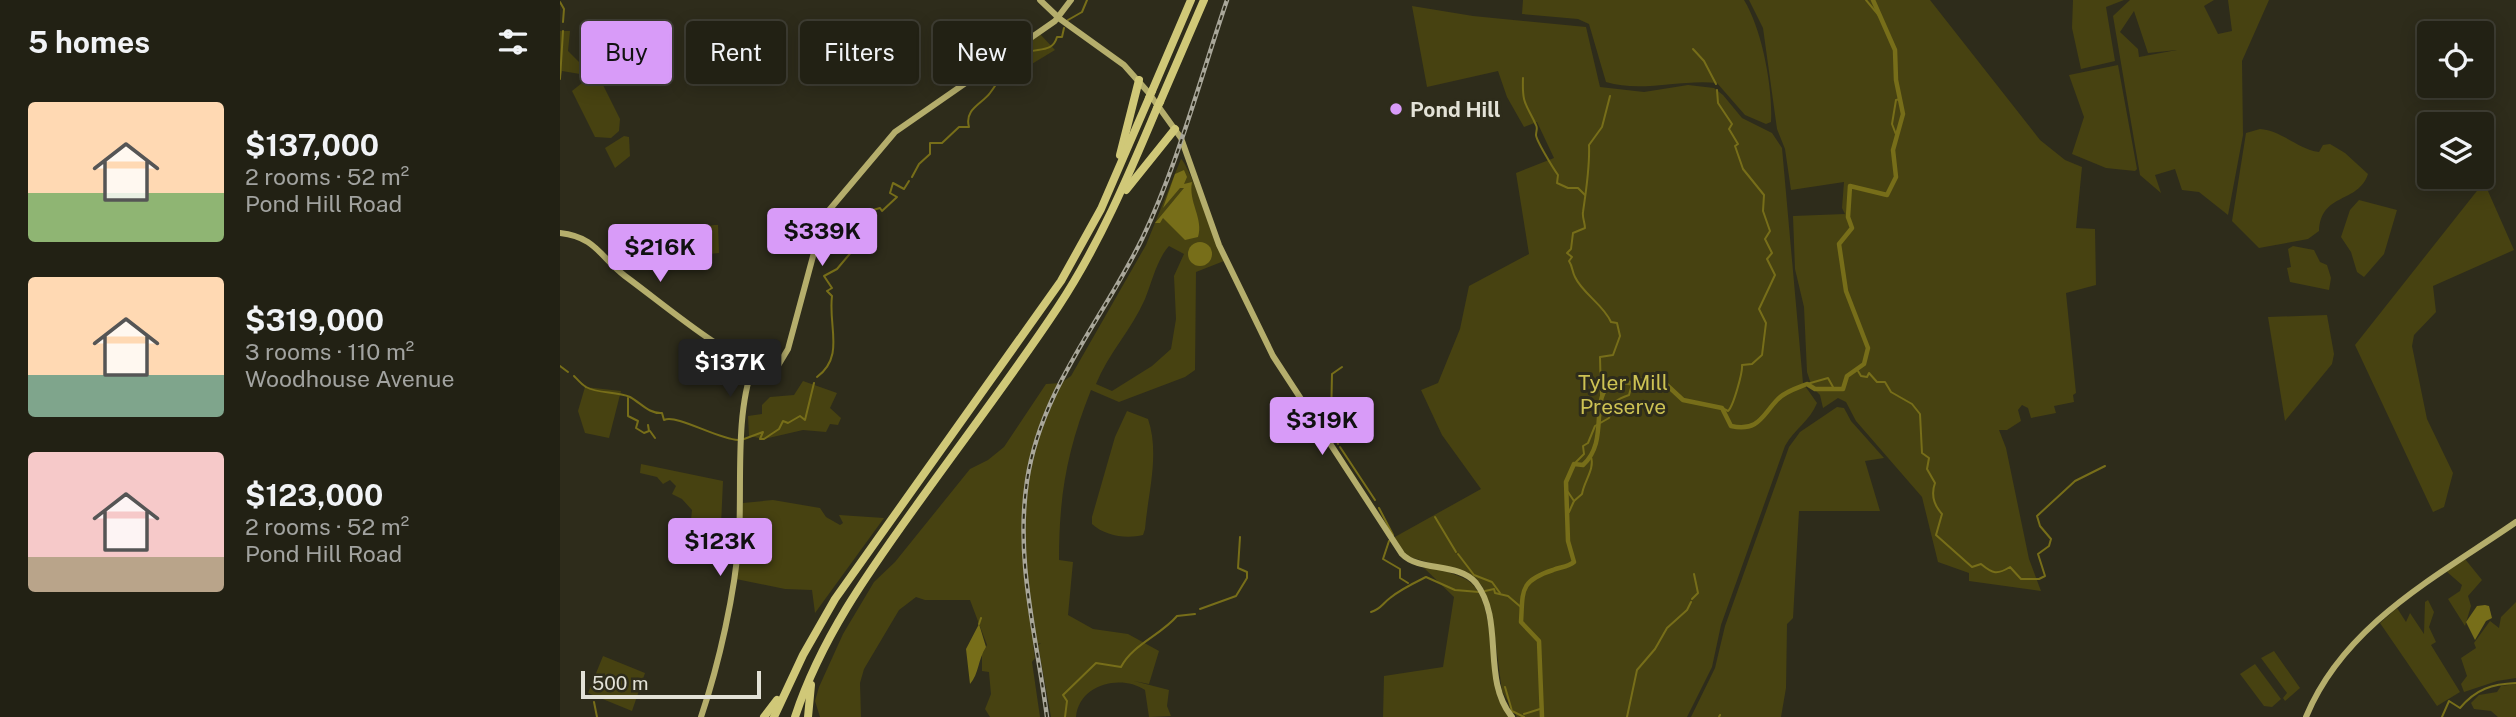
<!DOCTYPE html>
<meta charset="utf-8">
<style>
:root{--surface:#222114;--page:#2e2e22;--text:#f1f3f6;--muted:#a2a3a0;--line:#3f3e34;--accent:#d89bf8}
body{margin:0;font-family:"Public Sans",sans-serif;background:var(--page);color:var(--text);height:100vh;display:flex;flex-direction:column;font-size:26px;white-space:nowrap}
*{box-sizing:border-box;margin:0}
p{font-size:23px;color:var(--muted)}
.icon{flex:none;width:38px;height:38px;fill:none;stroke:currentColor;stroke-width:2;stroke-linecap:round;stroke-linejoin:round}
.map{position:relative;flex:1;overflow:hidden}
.panel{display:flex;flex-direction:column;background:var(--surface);width:560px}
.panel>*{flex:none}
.banner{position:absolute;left:21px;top:21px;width:665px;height:63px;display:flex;gap:14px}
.controls{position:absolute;left:1857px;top:21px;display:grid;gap:14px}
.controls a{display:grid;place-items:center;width:77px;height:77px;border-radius:7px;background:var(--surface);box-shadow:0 4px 18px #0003,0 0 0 2px var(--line);font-size:35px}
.scale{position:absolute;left:21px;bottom:18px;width:180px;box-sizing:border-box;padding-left:7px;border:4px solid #e3e2d7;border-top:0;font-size:19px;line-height:24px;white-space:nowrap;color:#e3e2d7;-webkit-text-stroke:5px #2e2c1b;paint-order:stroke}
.price{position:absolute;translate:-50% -60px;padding:0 16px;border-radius:7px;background:var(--accent);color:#111;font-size:23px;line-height:46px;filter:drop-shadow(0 2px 4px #0008)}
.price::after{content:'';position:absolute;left:50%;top:42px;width:21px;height:16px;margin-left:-10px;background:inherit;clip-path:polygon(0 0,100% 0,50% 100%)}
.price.selected{background:#222;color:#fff}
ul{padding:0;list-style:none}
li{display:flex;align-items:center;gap:21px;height:175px;padding:0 28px}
li span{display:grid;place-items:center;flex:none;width:196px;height:140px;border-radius:7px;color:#555}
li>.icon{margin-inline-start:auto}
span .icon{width:84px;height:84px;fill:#fffc;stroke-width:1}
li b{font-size:30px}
h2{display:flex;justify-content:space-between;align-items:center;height:84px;padding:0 28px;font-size:30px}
.chip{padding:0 24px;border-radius:7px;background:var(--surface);box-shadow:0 4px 18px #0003,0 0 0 2px var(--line);font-size:24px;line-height:63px}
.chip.selected{background:var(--accent);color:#111}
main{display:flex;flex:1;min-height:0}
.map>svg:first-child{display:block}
.green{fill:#474211;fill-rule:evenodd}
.water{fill:#776e19}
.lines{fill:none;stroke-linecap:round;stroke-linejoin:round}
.stream{stroke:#776e19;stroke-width:2}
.river{stroke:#776e19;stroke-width:4.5}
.major{stroke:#b5ae6c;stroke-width:6}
.highway{stroke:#d0c878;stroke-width:8}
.rail-casing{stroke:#a9a79a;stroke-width:4.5}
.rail{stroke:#2e2c1b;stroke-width:2;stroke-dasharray:5;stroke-linecap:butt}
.highway-bridge{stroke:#d0c878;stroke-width:8}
.poi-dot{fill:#d89bf8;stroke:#2e2c1b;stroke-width:2.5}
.labels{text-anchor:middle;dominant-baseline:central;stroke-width:6;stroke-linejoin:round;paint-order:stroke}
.poi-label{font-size:21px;font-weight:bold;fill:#e3e2d7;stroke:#2e2c1b;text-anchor:start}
.park-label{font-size:21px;fill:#cdc253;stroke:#2e2c1b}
</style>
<main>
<section class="panel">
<h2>5 homes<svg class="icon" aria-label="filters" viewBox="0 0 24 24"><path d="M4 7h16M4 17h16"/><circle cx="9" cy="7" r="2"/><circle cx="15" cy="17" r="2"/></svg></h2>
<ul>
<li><span style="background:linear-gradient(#ffd9b3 65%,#8fb573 0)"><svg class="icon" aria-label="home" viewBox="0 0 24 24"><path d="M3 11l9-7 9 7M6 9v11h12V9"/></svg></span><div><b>$137,000</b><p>2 rooms · 52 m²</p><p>Pond Hill Road</p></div></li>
<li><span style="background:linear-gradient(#ffd9b3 70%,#7fa58c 0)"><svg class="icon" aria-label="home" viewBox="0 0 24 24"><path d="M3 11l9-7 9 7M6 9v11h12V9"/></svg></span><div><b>$319,000</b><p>3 rooms · 110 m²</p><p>Woodhouse Avenue</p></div></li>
<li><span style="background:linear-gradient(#f6c9c9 75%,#b9a48a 0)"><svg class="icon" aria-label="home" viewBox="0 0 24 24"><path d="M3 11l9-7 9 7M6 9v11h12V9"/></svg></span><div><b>$123,000</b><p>2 rooms · 52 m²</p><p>Pond Hill Road</p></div></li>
</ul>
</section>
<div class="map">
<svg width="1956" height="717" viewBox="0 0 1956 717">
<rect width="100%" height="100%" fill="#2e2c1b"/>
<!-- green -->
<g class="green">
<path d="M 963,0 L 1184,0 C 1202,29 1213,88 1211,122 L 1206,124 L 1185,115 L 1157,83 C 1121,79 1081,93 1046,82 L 1029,24 L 1018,19 L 962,14 Z"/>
<path d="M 1189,0 L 1370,0 L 1480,140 L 1505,160 L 1522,167 L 1516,228 L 1535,229 L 1536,285 L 1506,293 L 1516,393 L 1513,395 L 1514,402 L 1494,406 L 1496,413 L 1471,418 L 1468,408 L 1462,405 L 1458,410 L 1461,421 L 1447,430 L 1439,430 L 1446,448 L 1469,559 L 1481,591 L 1409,581 L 1409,573 L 1378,562 L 1362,497 L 1296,421 L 1286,402 L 1278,398 L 1263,408 L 1260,395 L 1252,387 L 1247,372 L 1244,307 L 1235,269 L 1233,216 L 1285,214 L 1282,208 L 1284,182 L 1231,190 L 1225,149 L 1217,129 L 1203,28 Z"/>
<path d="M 1513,0 L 1564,0 L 1546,7 L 1555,61 L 1521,69 L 1512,28 Z"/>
<path d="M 1570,0 L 1654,0 L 1644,6 L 1658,34 L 1672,31 L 1668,0 L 1709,0 L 1682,61 L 1683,135 L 1668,215 L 1639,192 L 1622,190 L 1615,169 L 1595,175 L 1601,193 L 1580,175 L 1553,16 ZM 1574,11 L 1588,53 L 1617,50 L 1579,57 L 1578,49 L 1560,32 Z"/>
<path d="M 852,6 L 913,16 L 1026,27 L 1040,87 L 1084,92 L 1128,85 L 1154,88 L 1163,95 L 1182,118 L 1212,133 L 1222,148 L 1243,383 L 1257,403 C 1250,421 1234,429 1225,446 L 1161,625 L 1152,667 L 1127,717 L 957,717 L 942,691 L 931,608 L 922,586 L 909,574 L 846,556 L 833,538 L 921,489 L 882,435 L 861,390 L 878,383 L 900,329 L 909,286 L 969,254 L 956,173 L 994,158 L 977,122 L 964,127 L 947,97 L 938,71 L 867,87 Z"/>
<path d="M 0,31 L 10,31 L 8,51 L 25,68 L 20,74 L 2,71 L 0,80 Z"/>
<path d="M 480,34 L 495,50 L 455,74 L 442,60 Z"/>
<path d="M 1558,65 L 1577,169 L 1575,171 L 1546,168 L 1512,154 L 1524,117 L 1509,75 Z"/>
<path d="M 27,79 L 42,83 L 60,119 L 59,131 L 51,138 L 35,137 L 12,91 Z"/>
<path d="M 1700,129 C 1723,131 1737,149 1759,152 L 1763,145 L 1770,144 L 1785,153 L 1808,174 C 1798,204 1761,192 1759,231 L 1748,239 L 1699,248 L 1672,221 L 1686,133 Z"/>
<path d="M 64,136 L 69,137 L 70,156 L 55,168 L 45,148 Z"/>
<path d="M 621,159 C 629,164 657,245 664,261 L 636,272 L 635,370 L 625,377 L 559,402 L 531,390 C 507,450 499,495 499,560 L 513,562 L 508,615 L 533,629 L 568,634 L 599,651 L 589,684 L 574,681 L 609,690 L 607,706 L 611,716 L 589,717 L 585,690 C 561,674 519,684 516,717 L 491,717 L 478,645 L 481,643 L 473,645 L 475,658 L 472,662 L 480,717 L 430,717 L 425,709 L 431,694 L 429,672 L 422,671 L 422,654 L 427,645 L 410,600 L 365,600 L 356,597 L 339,610 L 304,669 L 300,683 L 301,717 L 260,717 L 255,701 L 259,687 L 283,634 L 314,582 L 335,562 L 410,469 L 428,460 L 444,447 L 486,384 L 501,383 L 511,376 L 586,245 ZM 609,246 L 624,254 L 614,276 L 616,319 L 611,349 L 592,366 L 552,391 L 536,384 C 548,354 572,329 585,299 C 592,282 597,259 609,246 Z"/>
<path d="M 1924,182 L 1954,250 L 1873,286 L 1876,312 L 1854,335 L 1852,346 L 1867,419 L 1893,473 L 1884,507 L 1873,512 L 1795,345 Z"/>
<path d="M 1799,200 L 1837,210 L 1824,254 L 1804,277 L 1797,272 L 1791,252 L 1781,237 L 1790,210 Z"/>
<path d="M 158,225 L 159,253 L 130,256 L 131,263 L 120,267 L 112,241 C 129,236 138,225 158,225 Z"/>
<path d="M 1733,246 L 1754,250 L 1760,262 L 1767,265 L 1771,278 L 1769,290 L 1730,282 L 1727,268 L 1731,267 L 1728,249 Z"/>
<path d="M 1767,315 L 1774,354 L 1772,364 L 1725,421 L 1708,317 Z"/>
<path d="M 243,381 L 277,393 L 270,408 L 281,418 L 278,425 L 270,424 L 266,432 L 243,430 L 204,439 L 189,436 L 188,416 L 202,414 L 202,405 L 210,397 L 234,395 Z"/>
<path d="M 25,387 L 61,391 L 49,438 L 25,433 L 18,411 Z"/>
<path d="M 1277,407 L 1284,408 L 1291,421 L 1324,458 L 1305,461 L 1320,511 L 1239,511 L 1233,618 L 1227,624 L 1226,688 L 1221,717 L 1131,717 L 1155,668 L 1165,626 L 1229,447 L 1240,432 Z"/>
<path d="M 567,411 L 588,419 C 600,454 588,493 585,529 L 583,535 C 566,539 545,536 532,524 L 532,517 L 555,437 Z"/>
<path d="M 81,464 L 163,481 L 161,525 L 131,520 L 132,510 L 122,499 L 112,494 L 116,486 L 110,480 L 103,484 L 97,477 L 80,473 Z"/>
<path d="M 213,500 L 260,508 L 266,517 L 280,525 L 283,523 L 279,515 L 324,518 L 255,613 L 252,590 L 225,589 L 176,579 L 183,503 Z"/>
<path d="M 1905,559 L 1922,580 L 1908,596 L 1911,606 L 1905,626 L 1888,599 L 1900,591 L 1902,585 L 1886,571 Z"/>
<path d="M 861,565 C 875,568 895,573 907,580 C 939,599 925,684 949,717 L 823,717 L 824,676 L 883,667 L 894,597 Z"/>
<path d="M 1868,600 L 1874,612 L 1869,627 L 1876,642 L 1871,645 L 1900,692 L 1877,706 L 1820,623 L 1837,608 L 1846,622 L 1850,613 L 1864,634 L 1865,602 Z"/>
<path d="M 1956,602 L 1956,678 L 1937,681 L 1904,692 L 1901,684 L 1907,676 L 1901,658 L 1916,648 L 1914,643 L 1930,621 L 1939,628 L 1941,617 Z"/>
<path d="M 1714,651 L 1740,688 L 1725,701 L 1723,698 L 1727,693 L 1701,658 Z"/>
<path d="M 43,656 L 85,673 L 72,711 L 28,693 Z"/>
<path d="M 1695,664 L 1721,699 L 1712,707 L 1704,706 L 1680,674 Z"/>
<path d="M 1956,684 L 1956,717 L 1938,717 L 1931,711 L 1914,709 L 1911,703 L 1919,695 L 1937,692 L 1941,686 Z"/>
</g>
<!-- water -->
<g class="water">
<path d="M 624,170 L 627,177 L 624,184 L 632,182 C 628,202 644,219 638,237 L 625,240 L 603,218 L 600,223 L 595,223 L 624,188 L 620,188 L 603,208 L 615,174 Z"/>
<circle cx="640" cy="254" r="12"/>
<path d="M 1925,605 L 1929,606 L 1932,618 L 1926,621 L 1915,640 L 1906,622 L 1917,606 Z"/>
<path d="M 419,624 L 426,647 C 418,659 419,674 410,684 L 406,649 Z"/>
</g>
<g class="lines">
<!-- stream -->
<g class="stream">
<path d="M 1306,0 L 1321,18"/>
<path d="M 0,2 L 4,9 L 3,22"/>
<path d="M 508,20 L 522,12 L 527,0"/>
<path d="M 1133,49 L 1144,61 L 1156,84"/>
<path d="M 963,78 C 962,105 966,103 976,125 C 978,128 976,131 976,135 C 976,140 993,168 998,175 L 997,183 L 1008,188 L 1018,188 L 1025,195"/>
<path d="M 0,79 L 3,31"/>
<path d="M 1157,90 L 1158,103 L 1172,124 L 1169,129 L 1178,144 L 1175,146 L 1183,169 L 1204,195 L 1203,211 L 1210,231 L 1205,239 L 1212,253 L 1207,259 L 1215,275 L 1199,309 L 1206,323 L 1202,355 L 1192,364 L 1182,365 C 1183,372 1173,407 1168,411 L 1162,408"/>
<path d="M 1337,137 L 1332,124 L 1336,100 L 1340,99"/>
<path d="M 352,177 L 359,164 L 370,154 L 370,143 L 382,143 L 399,127 L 409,127 C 404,109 422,104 430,93 C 440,80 447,64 461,55 C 475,46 492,55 497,37 L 502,37 L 504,28"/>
<path d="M 300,242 L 304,240 L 313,210 L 320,208 L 322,211 L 337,197 L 330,193 L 333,183 L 344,189 L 349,181"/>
<path d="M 0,366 L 8,372"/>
<path d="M 1298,371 L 1301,376 L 1307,377 L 1309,373 L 1317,382 L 1325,382 L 1331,392 L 1352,404 L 1360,414 L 1362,453 L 1369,458 L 1367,469 L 1375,483 C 1371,494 1374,505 1382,514 L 1376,535 L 1412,567 L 1421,564 C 1433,574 1437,575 1450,567 L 1461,579 L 1479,579 L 1485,576 L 1478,554 L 1489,546 L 1491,539 L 1480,526 L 1477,516 L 1515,481 L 1545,466"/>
<path d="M 14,376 C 17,379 22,385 26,387 C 38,394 56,391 70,397 C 81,403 89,414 102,413 L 104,420 C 117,414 157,439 178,440"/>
<path d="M 257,377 C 285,356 268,327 272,296 L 267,291 L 272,288 L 264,276 L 277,269 L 293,250"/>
<path d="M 1247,384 L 1268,378 L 1273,387"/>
<path d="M 1041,396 L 1040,357 L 1053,355 L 1060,336 L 1057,323 L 1051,322 C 1043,304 1023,294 1015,277 C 1012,272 1013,267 1009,261 L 1012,257 L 1007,253 L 1011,249 L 1013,233 L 1025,228 C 1025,223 1022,217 1023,212 C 1026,191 1030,167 1029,145 L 1042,127 L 1050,96"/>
<path d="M 68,398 L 68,416 L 78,421 L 76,428 L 84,433 L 89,431 L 88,425"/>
<path d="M 90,431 L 95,438"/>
<path d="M 184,439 L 203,432 L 200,439 L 204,439 L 219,429 L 223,421 L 228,423 L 240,416 L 245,420 L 254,383"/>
<path d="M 778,444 L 771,421 L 772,374 L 782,367"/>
<path d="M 780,447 L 815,500"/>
<path d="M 1016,462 L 1024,454 L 1023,446 L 1028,443 L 1035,426 L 1049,418 C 1054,404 1051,401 1069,395 L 1072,384"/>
<path d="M 1008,492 L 1014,501 L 1009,512"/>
<path d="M 1014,501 L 1022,494 C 1024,481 1035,469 1031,457"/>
<path d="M 819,508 L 833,535"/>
<path d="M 875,517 L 896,552"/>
<path d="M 829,541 L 823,559 L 840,569 L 840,578 L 848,583"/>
<path d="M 898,554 L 914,575 L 932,582 L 940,593"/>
<path d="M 925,591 L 934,589 L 935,593 L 948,596 L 962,608"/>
<path d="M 1132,599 L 1138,593 L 1134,574"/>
<path d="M 640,609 L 676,596 L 687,578 L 687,572 L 678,568 L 680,537"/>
<path d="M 811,612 C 821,609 822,604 830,598 C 841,589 854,583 866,577 L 895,590 L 919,592"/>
<path d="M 419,624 L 421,618"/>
<path d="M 945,687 L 952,711 L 964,717"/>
<path d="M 34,702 L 37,717"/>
<path d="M 964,714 L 980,709"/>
<path d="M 505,717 L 507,701 L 503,695 L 536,663 L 561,667 C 572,645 601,635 617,616 L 635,614"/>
<path d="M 1067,717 L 1077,670 L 1095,649 L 1107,628 L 1127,610 L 1131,602"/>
<path d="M 1159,717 L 1160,715"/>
<path d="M 1882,717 L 1889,701 L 1900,708 C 1916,689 1932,684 1956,683"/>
</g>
<!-- river -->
<path class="river" d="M 982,717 L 979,641 L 961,622 C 963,591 959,581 993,570 C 1000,567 1008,567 1014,562 L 1008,541 L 1006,482 L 1014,464 L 1023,465 C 1051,440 1027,395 1054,383 C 1062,379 1069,385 1075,383 C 1082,380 1088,375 1095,374 L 1123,400 L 1162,408 L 1171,426 C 1198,432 1202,416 1217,400 C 1224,392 1237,388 1247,384 L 1255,389 L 1283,389 L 1287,376 L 1304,364 L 1308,348 L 1286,291 L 1279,244 L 1292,228 L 1288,217 L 1290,186 L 1327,195 L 1336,177 L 1333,150 L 1343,114 L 1336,80 L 1335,50 L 1313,0"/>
<!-- major -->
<g class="major">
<path d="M 480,0 L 500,19 L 564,65 L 588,92 L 621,138 L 659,245 L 713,356 L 842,554 C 859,572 899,562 916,583 C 945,621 921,679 952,717"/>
<path d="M 265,215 L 335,132 L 495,21 L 511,0"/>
<path d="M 0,233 C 36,237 40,257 65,276 C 111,310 160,353 213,374 L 228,349 L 259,234 L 260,213 L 267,212"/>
<path d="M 141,717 C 159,664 175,593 179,538 C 182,485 175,414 193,367"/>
<path d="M 1746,717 C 1784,624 1878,576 1956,522"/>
</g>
<!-- highway -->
<g class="highway">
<path d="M 592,91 L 631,0"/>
<path d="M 600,102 L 644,0"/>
<path d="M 560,155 L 579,80"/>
<path d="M 566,190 L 615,129"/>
<path d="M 204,717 L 217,700"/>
<path d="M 214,717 L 243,655 L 275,599 L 501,281 L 541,209 L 589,98"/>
<path d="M 235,717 C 261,638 308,573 356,506 C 403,440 453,375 498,307 C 539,245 568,177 597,108"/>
<path d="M 248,717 L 251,685"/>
</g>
<defs>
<path id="rail" d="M 487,717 C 477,638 455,562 467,481 C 481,388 542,321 582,239 C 618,164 640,79 667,0"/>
</defs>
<!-- rail casing -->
<use href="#rail" class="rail-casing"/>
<!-- rail -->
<use href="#rail" class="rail"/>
<!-- highway-bridge -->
<g class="highway-bridge">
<path d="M 589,98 L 592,91"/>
<path d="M 597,108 L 600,102"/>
</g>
</g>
<!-- markers -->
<circle class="poi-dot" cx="836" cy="109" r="7"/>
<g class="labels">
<!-- poi labels -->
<g class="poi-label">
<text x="850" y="109">Pond Hill</text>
</g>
<!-- park labels -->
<g class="park-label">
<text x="1063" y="382">Tyler Mill<tspan x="1063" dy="24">Preserve</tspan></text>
</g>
</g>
</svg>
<div class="controls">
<a><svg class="icon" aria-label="locate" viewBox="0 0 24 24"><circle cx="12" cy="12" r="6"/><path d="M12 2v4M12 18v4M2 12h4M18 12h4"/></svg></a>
<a><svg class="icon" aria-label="layers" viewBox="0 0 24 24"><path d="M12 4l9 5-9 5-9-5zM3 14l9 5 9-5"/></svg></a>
</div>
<div class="scale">500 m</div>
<b class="price" style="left:262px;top:268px">$339K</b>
<b class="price" style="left:100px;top:284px">$216K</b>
<b class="price selected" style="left:170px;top:399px">$137K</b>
<b class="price" style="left:762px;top:457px">$319K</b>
<b class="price" style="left:160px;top:578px">$123K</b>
<div class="banner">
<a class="chip selected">Buy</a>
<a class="chip">Rent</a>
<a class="chip">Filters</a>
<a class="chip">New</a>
</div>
</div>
</main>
